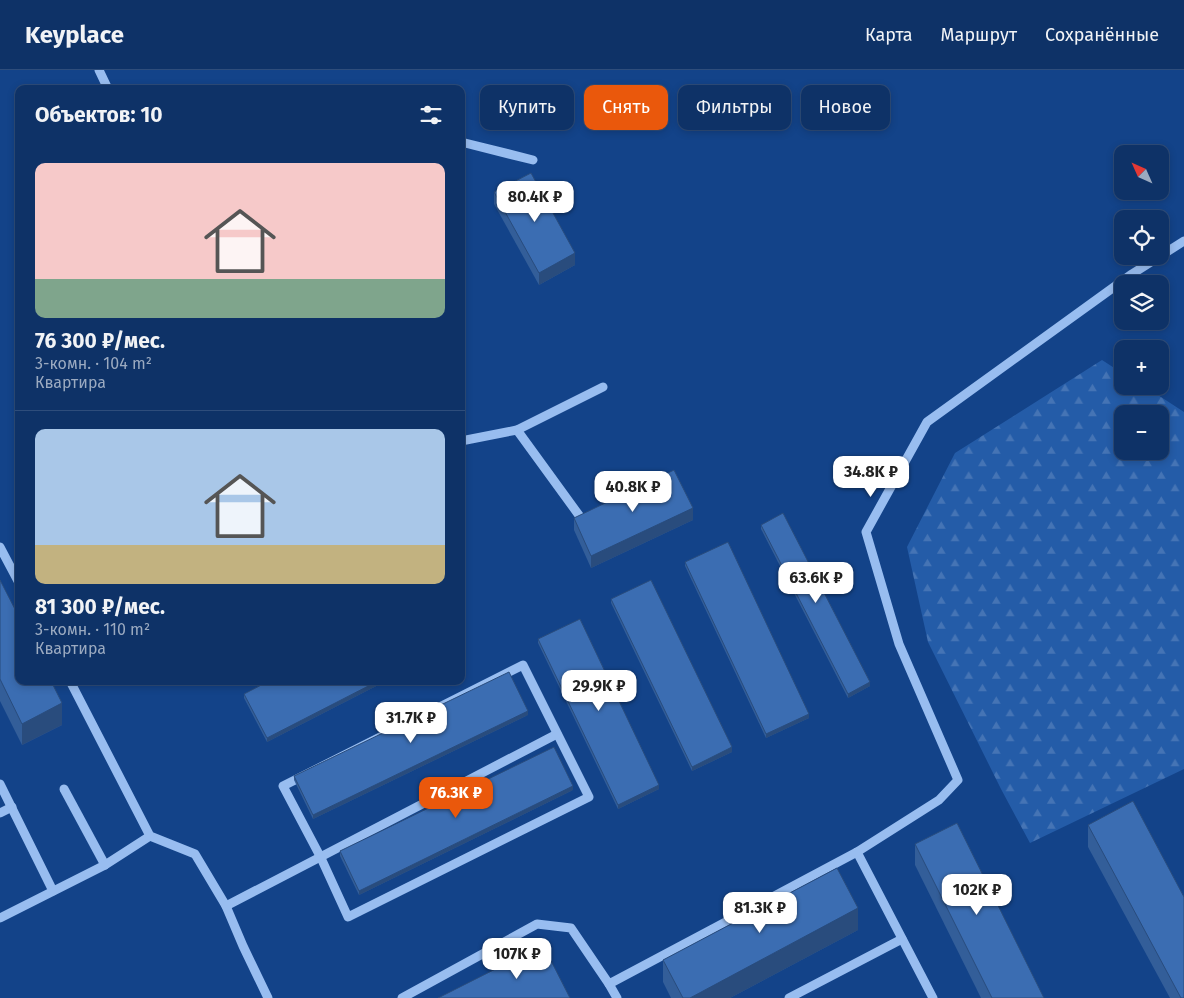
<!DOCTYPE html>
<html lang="ru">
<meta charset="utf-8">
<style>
:root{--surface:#0e3267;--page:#173a6d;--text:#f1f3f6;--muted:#9baac0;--line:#2e4d7b;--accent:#ea580c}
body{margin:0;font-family:"Fira Sans",sans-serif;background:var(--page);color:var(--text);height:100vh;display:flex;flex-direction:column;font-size:19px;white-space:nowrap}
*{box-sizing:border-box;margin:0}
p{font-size:16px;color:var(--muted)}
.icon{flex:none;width:28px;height:28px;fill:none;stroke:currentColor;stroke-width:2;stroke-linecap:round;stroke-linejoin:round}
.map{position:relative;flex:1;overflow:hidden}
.panel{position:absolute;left:15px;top:15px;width:450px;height:600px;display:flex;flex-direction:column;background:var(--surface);border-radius:10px;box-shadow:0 2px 8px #0003,0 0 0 1px var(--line)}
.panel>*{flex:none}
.banner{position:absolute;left:480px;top:15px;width:475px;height:45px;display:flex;gap:10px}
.needle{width:32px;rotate:315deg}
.fabs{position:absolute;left:1114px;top:75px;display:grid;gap:10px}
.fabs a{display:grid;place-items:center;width:55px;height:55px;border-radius:10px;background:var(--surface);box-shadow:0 2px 8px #0003,0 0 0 1px var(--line);font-size:25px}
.price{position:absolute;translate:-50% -42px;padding:0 11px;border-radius:10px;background:#fff;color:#222;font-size:16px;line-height:32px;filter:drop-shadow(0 1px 2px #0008)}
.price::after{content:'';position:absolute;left:50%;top:30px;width:15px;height:11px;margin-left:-8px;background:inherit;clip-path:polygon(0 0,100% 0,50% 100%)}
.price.selected{background:var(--accent);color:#fff}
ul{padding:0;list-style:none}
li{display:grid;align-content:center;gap:10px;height:265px;padding:0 20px}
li+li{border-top:1px solid var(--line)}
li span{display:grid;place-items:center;height:155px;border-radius:10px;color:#555}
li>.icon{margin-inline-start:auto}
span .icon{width:90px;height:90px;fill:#fffc;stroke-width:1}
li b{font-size:21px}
h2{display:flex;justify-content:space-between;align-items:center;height:60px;padding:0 20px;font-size:21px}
.pill{padding:0 18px;border-radius:10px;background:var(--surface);box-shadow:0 2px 8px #0003,0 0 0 1px var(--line);font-size:18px;line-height:45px}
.pill.selected{background:var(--accent);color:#fff}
header{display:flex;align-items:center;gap:30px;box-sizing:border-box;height:70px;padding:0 25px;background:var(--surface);border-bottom:1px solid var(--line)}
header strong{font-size:24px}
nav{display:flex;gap:28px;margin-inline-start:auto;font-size:18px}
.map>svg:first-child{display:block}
.forest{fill:url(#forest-firs);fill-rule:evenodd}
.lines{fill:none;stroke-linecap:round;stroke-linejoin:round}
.minor{stroke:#98bdf0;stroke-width:9}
.wall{fill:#335e99}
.shaded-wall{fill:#294c7d}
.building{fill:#3b6db2;stroke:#294c7d}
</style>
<header>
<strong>Keyplace</strong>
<nav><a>Карта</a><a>Маршрут</a><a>Сохранённые</a></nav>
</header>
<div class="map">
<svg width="1184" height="928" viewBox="0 0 1184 928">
<defs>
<pattern id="forest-firs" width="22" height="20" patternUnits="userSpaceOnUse" patternTransform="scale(1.25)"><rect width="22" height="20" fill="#245ca8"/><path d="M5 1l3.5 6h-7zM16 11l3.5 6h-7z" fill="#4574b5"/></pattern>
</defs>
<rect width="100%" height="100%" fill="#134389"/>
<!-- forest -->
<path class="forest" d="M 1102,290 L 1122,303 L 1122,316 L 1144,316 L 1184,342 L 1184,699 L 1030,773 L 1001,719 L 928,572 L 907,477 L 955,383 ZM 1122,344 L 1160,344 L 1160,381 L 1122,381 Z"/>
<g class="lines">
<!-- minor -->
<g class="minor">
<path d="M 99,0 L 108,19"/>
<path d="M 461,72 L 533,90"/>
<path d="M 517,360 L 581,448"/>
<path d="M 461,371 L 517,360 L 603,317"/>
<path d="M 0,477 L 19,513"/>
<path d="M 523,595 L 589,727 L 348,847 L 321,788 L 283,716 Z"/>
<path d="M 70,611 L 150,766 L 195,784 L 226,836 L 243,876 L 268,928"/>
<path d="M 0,714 L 53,821"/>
<path d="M 64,719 L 105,795"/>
<path d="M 0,743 L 12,737"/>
<path d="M 857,782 L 933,928"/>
<path d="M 226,836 L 557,664"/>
<path d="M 0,848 L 105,795 L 150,766"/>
<path d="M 609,914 L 617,928"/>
<path d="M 402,928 L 537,854 L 571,858 L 609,914 L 857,782 L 939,730 L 958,710 L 899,574 L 866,462 L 927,352 L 1132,204 L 1184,171"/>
<path d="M 789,928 L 902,869"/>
</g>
</g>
<!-- wall -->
<g class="wall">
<path d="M 494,122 L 575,195 L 539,215 L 494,134 Z"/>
<path d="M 574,448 L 693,450 L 591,498 L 574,460 Z"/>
<path d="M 761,455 L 870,616 L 848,628 L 761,459 Z"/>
<path d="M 685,492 L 809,648 L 766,668 L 685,496 Z"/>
<path d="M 0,510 L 62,655 L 22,675 L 0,631 Z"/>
<path d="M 611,529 L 732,682 L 692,701 L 611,533 Z"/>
<path d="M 538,569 L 659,719 L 618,739 L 538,573 Z"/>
<path d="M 269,611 L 386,611 L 267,672 L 244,628 L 244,624 Z"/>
<path d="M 528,645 L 313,749 L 294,710 L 294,706 Z"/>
<path d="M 573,720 L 359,825 L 340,786 L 340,781 Z"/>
<path d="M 1088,755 L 1184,928 L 1170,928 L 1088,777 Z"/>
<path d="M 915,774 L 1044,928 L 981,928 L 915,795 Z"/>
<path d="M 858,860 L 730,928 L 671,928 L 663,912 L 663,890 Z"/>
</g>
<!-- shaded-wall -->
<g class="shaded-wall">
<path d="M 575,183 L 575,195 L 539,215 L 539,203 Z"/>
<path d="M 693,438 L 693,450 L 591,498 L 591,486 Z"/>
<path d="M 378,611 L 386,611 L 267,672 L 267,668 Z"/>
<path d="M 870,612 L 870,616 L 848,628 L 848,624 Z"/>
<path d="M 62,633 L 62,655 L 22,675 L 22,654 Z"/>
<path d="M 528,641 L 528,645 L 313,749 L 313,745 Z"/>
<path d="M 809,644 L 809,648 L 766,668 L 766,664 Z"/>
<path d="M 732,677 L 732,682 L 692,701 L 692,697 Z"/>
<path d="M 659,715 L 659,719 L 618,739 L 618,735 Z"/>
<path d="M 573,716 L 573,720 L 359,825 L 359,821 Z"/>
<path d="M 858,838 L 858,860 L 730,928 L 690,928 Z"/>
</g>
<!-- building -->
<g class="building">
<path d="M 531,103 L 575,183 L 539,203 L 494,122 Z"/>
<path d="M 674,400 L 693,438 L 591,486 L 574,448 Z"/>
<path d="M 783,443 L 870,612 L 848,624 L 761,455 Z"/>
<path d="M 728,472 L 809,644 L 766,664 L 685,492 Z"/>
<path d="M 0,510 L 19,547 L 19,611 L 51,611 L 62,633 L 22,654 L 0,609 Z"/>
<path d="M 651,510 L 732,677 L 692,697 L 611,529 Z"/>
<path d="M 580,549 L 659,715 L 618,735 L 538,569 Z"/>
<path d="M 509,602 L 528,641 L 313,745 L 294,706 Z"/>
<path d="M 269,611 L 378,611 L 267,668 L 244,624 Z"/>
<path d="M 554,677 L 573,716 L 359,821 L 340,781 Z"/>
<path d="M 1133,731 L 1184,827 L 1184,928 L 1181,928 L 1088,755 Z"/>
<path d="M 957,753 L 1044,928 L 992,928 L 915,774 Z"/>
<path d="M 837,798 L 858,838 L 690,928 L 683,928 L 663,890 Z"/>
<path d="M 543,875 L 570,928 L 438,928 Z"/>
</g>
</svg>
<div class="fabs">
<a><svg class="needle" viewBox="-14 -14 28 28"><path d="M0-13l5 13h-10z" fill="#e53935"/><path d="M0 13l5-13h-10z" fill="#9baac0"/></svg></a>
<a><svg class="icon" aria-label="locate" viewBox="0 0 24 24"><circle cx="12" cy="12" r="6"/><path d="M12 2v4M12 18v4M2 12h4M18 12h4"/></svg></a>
<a><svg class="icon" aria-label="layers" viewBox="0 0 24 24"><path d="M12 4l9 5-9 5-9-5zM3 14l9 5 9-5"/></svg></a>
<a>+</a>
<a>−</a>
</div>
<b class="price" style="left:535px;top:153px">80.4K ₽</b>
<b class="price" style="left:871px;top:428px">34.8K ₽</b>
<b class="price" style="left:633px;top:443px">40.8K ₽</b>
<b class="price" style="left:816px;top:534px">63.6K ₽</b>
<b class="price" style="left:599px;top:642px">29.9K ₽</b>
<b class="price" style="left:411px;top:674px">31.7K ₽</b>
<b class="price selected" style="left:456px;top:749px">76.3K ₽</b>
<b class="price" style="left:977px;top:846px">102K ₽</b>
<b class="price" style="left:760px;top:864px">81.3K ₽</b>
<b class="price" style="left:517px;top:910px">107K ₽</b>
<div class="banner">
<a class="pill">Купить</a>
<a class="pill selected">Снять</a>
<a class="pill">Фильтры</a>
<a class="pill">Новое</a>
</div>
<section class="panel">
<h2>Объектов: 10<svg class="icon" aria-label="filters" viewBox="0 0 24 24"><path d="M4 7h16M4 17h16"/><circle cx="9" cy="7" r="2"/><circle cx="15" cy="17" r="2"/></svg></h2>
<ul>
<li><span style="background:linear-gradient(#f6c9c9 75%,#7fa58c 0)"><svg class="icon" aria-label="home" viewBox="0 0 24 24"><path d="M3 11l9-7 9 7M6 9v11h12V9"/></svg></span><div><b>76 300 ₽/мес.</b><p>3-комн. · 104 m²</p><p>Квартира</p></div></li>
<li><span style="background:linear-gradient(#a9c7e8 75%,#c2b280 0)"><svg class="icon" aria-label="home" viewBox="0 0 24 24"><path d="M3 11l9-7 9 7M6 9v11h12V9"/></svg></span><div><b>81 300 ₽/мес.</b><p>3-комн. · 110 m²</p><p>Квартира</p></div></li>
</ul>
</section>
</div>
